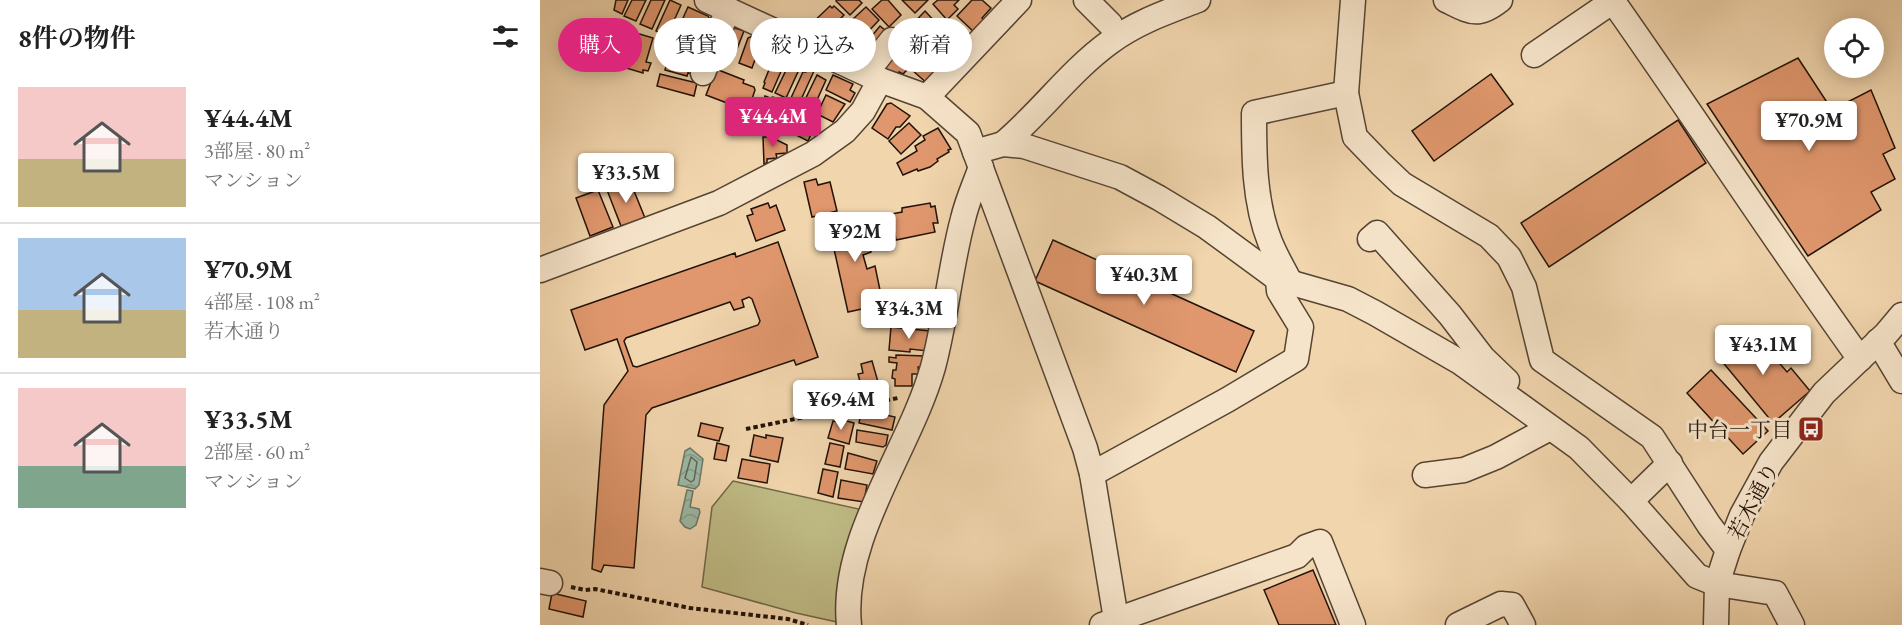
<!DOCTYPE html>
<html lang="ja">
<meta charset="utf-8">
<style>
:root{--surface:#fff;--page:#f2f2f2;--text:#222;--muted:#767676;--line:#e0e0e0;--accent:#db2777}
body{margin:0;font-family:"EB Garamond","Noto Serif JP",serif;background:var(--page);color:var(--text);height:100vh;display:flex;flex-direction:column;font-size:22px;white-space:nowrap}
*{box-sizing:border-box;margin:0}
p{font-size:20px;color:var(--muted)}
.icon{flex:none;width:33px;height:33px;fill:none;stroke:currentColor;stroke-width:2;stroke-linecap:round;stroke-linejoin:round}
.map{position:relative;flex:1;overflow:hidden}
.side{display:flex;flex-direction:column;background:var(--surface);width:540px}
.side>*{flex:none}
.banner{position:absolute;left:18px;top:18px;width:570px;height:54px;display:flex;gap:12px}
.buttons{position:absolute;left:1284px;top:18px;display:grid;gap:12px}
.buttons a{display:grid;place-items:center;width:60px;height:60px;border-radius:50%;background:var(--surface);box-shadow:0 3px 15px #0003;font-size:30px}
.price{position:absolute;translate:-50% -51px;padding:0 14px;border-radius:6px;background:#fff;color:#222;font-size:20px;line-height:39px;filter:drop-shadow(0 2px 3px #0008)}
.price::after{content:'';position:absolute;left:50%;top:36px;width:18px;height:14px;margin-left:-9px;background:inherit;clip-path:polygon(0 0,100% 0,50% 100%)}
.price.current{background:var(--accent);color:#fff}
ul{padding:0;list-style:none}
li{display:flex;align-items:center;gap:18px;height:150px;padding:0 18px}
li+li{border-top:2px solid var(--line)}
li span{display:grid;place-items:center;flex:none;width:168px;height:120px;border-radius:0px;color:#555}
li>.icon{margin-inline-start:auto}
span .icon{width:72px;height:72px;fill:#fffc;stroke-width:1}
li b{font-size:26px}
h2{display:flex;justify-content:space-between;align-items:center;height:72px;padding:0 18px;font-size:26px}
.chip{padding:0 21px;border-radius:27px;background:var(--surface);box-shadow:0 3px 15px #0003;font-size:21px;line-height:54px}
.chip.current{background:var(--accent);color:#fff}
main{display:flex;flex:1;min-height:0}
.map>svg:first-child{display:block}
.green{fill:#c0bc86;stroke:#706848;stroke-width:1.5}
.water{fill:url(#water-waves);stroke:#6b7767;stroke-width:1.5}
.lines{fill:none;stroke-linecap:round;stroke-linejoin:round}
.shore{stroke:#5e6657;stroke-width:1.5}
.building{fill:#e0976d;stroke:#211309;stroke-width:1.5;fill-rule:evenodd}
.minor-casing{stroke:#554432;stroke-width:27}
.path{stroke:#211309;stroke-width:4;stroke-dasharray:4.5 3;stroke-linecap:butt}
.minor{stroke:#f6e4ca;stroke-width:24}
.labels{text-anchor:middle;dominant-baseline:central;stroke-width:6;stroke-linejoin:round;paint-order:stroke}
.poi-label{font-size:21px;fill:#211309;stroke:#f6e4ca;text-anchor:end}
.street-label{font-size:21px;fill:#211309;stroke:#f6e4ca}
</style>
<main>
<section class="side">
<h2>8件の物件<svg class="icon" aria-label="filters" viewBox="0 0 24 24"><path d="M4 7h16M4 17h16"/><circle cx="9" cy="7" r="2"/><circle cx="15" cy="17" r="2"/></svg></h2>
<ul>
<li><span style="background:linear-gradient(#f6c9c9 60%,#c2b280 0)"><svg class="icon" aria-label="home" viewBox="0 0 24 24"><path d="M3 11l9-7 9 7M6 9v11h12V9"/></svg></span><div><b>¥44.4M</b><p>3部屋 · 80 m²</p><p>マンション</p></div></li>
<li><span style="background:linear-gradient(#a9c7e8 60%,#c2b280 0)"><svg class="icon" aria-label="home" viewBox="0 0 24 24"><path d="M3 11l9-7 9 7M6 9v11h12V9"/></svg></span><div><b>¥70.9M</b><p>4部屋 · 108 m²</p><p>若木通り</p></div></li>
<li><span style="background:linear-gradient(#f6c9c9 65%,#7fa58c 0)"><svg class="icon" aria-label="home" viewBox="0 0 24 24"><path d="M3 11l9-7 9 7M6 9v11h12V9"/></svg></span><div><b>¥33.5M</b><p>2部屋 · 60 m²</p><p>マンション</p></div></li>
</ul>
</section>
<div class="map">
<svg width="1362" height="625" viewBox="0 0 1362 625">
<defs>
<pattern id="water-waves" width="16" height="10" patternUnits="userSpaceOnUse" patternTransform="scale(1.5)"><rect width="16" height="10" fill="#9cb9a5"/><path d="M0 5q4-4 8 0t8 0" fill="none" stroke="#869e8d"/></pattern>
</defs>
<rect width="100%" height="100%" fill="#f1d5ad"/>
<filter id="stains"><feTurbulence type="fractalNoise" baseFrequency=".00333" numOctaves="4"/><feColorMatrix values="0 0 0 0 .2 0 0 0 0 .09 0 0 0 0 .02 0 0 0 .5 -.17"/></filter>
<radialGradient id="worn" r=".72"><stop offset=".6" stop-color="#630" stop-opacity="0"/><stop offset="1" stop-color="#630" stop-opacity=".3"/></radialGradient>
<!-- green -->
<path class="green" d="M 193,481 L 323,510 L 301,564 L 297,622 L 256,613 L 162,587 L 172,507 Z"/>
<!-- water -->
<g class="water">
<path d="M 150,448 L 163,459 L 159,485 L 155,489 L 138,485 L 145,451 Z"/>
<path d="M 147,490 L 153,491 L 150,507 L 159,509 L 160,512 L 156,525 L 150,529 L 145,527 L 140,521 Z"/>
</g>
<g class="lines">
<!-- shore -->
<path class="shore" d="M 151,457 L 157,462 L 154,480 L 151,482 L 145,478 Z"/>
</g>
<!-- building -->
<g class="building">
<path d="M 76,0 L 88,0 L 82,14 L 74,10 Z"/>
<path d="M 92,0 L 106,0 L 96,21 L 84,16 Z"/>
<path d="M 111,0 L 125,0 L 112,29 L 100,24 Z"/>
<path d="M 130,0 L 141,5 L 127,36 L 116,31 Z"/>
<path d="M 297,0 L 319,0 L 322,3 L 310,15 L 296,1 Z"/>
<path d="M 342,0 L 348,0 L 361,15 L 349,27 L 332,9 Z"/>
<path d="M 362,0 L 388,0 L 375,13 Z"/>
<path d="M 398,0 L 419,0 L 414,5 L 418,9 L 407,20 L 393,4 Z"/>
<path d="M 432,0 L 442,0 L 451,8 L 442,18 L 446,22 L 435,33 L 417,16 Z"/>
<path d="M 290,6 L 292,8 L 294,6 L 304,15 L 296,23 L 292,20 L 276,37 L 267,28 Z"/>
<path d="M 148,7 L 168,16 L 172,23 L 169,29 L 143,18 Z"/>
<path d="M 326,7 L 339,20 L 327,33 L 313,19 Z"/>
<path d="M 385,11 L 400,27 L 383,45 L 367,30 Z"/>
<path d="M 311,21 L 320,32 L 310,41 L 312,43 L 304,50 L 295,40 L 302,35 L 299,32 Z"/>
<path d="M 142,23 L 166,33 L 160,45 L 137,35 Z"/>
<path d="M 340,26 L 350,34 L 328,61 L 318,53 Z"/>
<path d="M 192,27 L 204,31 L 193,59 L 181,55 Z"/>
<path d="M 405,29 L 424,46 L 410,62 L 391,45 Z"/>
<path d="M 86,30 L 113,38 L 106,62 L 111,63 L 108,71 L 103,70 L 103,73 L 76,65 Z"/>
<path d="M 366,33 L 385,51 L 363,74 L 359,72 L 356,75 L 342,69 L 341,59 Z"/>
<path d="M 212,36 L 222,40 L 212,68 L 199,63 L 208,38 Z"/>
<path d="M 134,40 L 160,49 L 158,57 L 155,56 L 153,61 L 129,52 Z"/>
<path d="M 389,50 L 406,64 L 389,85 L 372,70 Z"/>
<path d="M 235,55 L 246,60 L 232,92 L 223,88 L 225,83 L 224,82 Z"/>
<path d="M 128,58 L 155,64 L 152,74 L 148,73 L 147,76 L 125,70 Z"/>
<path d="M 252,58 L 262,63 L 246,98 L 235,93 Z"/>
<path d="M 1258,58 L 1292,110 L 1331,90 L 1355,148 L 1343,154 L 1355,179 L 1331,192 L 1341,210 L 1268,256 L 1167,104 Z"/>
<path d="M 267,68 L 274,71 L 259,104 L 250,100 L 263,72 L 266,72 Z"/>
<path d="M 176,69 L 204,80 L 203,83 L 214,87 L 215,90 L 208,111 L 166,95 Z"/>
<path d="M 120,74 L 157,83 L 154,96 L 117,86 Z"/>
<path d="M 951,74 L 973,104 L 894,161 L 872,131 Z"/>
<path d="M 277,75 L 286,80 L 272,111 L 262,106 Z"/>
<path d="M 293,75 L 313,84 L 310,90 L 315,93 L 310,102 L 286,90 Z"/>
<path d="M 286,95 L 305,104 L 293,122 L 277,114 Z"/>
<path d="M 225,96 L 230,98 L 233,97 L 254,106 L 248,119 L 222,107 Z"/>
<path d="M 351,103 L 370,116 L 360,127 L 356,127 L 348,139 L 332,128 L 347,104 Z"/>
<path d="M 225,112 L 245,121 L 238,133 L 223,126 L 222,119 Z"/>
<path d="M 250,114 L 274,128 L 268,141 L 244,129 Z"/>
<path d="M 1138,120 L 1166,163 L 1009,267 L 981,223 Z"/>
<path d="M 369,123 L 381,135 L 361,154 L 349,141 Z"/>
<path d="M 398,128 L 411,149 L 408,150 L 409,152 L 397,159 L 398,161 L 390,167 L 378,171 L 377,169 L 363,175 L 357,163 L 377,151 L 375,146 L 385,140 L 383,136 Z"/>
<path d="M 223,137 L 231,137 L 247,145 L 247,153 L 236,154 L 237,158 L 227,159 L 227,163 L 224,164 Z"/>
<path d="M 276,179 L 278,185 L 290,182 L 297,211 L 272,217 L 264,182 Z"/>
<path d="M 90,181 L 105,218 L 81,226 L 67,190 Z"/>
<path d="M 58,190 L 73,227 L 50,236 L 36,198 Z"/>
<path d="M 228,203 L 230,208 L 236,205 L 245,230 L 216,241 L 207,216 L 213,214 L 211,209 Z"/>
<path d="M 390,203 L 391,207 L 395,206 L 398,223 L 393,223 L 395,232 L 356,240 L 351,214 L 362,212 L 362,208 Z"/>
<path d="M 323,214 L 331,252 L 323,255 L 327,269 L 335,266 L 341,295 L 337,296 L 340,305 L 308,312 L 288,222 Z"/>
<path d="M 513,240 L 714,331 L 696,372 L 495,281 Z"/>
<path d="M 238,242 L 278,357 L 256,365 L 254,360 L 112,408 L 106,415 L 94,568 L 64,565 L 61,572 L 52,569 L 64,405 L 88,371 L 77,339 L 45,350 L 31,310 L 195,253 L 196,257 ZM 209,297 L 212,299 L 220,321 L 218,325 L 97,367 L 93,366 L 84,341 L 86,338 L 190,302 L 194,310 L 204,307 L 202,300 Z"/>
<path d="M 359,297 L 395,300 L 393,323 L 357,322 Z"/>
<path d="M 351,327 L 390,331 L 388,351 L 370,349 L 370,352 L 349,350 Z"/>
<path d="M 1203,332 L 1209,339 L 1215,334 L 1247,372 L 1251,368 L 1270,391 L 1233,423 L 1176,354 Z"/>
<path d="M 356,355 L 385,356 L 384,366 L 378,367 L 379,374 L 372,374 L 372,386 L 355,386 L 355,379 L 352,378 L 353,370 L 356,370 L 357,363 L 349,362 L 349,357 L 356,358 Z"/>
<path d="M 332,361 L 340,389 L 323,393 L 318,374 L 323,373 L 321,364 Z"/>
<path d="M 1171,370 L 1228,431 L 1203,454 L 1147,393 Z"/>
<path d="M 337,413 L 355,417 L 352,430 L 319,423 L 321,414 L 336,417 Z"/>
<path d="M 300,419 L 314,423 L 309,444 L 288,438 L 293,421 L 299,422 Z"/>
<path d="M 161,423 L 183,428 L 179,441 L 158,436 Z"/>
<path d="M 317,430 L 348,435 L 346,445 L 343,447 L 316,442 Z"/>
<path d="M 214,435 L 226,438 L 226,435 L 243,438 L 238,462 L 210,456 Z"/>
<path d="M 177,443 L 189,446 L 186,461 L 174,459 Z"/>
<path d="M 290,443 L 304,446 L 300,467 L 285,464 Z"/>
<path d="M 308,453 L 337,461 L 333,474 L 305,469 Z"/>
<path d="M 202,459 L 230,464 L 227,483 L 198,478 Z"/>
<path d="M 283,469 L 298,472 L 293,497 L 278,493 Z"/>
<path d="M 301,480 L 327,485 L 324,502 L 298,498 Z"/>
<path d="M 773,570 L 796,625 L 739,625 L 724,590 Z"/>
<path d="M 12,593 L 46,601 L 43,617 L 9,609 Z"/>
</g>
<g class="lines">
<defs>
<g id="minor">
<path d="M 167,0 L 340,80 L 387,97 L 428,133 L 545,448 L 552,474 L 577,625"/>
<path d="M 546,0 L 570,24"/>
<path d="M 813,0 L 806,93 L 815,137 L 841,164 L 862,184 L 949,236 L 969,257 L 984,287 L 1002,360 L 1112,437 L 1169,525 L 1188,550"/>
<path d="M 906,0 C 931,12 937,18 960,0"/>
<path d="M 1072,0 C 1156,119 1235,241 1320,359"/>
<path d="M 994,55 L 1073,1"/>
<path d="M 163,73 L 188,9"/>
<path d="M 326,73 L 352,40"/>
<path d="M 387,97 L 479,0"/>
<path d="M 463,144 C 501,112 530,71 570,42 C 597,22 627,12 658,0"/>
<path d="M 435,152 L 463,144 L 484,146 L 580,177 L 619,198 L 667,227 L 738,279 L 808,299 L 835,313 L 920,362 L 1039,448 L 1091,501 L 1157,576 L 1177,584 L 1235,593 L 1252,625"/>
<path d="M 830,239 L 837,233 L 910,315 L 943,358 L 967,381"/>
<path d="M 0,270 L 179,203 L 273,154 L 305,131 L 323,111 L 340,80"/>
<path d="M 751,284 C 744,270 736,257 730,242 C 714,202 714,156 714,113 L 806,93"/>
<path d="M 1338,341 L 1362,381"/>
<path d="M 552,474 L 687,400 L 756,359 L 761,327 L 739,291 L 738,279"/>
<path d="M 885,475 L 924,470 L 956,457 L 1010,428"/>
<path d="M 1091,501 L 1130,463"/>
<path d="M 0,581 L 10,583"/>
<path d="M 309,625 C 300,538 370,449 393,367 C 406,319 410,267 423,219 C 427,201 435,184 441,167"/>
<path d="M 562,625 L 757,556 L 766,547 L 780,542 L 813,625"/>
<path d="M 918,625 L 961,604 L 972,605 L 983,625"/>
<path d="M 1176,625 L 1177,584 L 1188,550 L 1202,515 L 1231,462 L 1284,393 L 1346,334 L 1362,315"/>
</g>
</defs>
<!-- minor casing -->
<use href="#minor" class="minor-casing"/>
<!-- path -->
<g class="path">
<path d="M 206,429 L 358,398"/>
<path d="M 31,587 L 45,590 L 55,589 L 150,608 L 248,619 L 268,625"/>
</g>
<!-- minor -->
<use href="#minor" class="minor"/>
</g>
<!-- icons -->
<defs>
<symbol id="bus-square" viewBox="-11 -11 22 22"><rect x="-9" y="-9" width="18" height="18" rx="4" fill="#8f2418" stroke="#f6e4ca"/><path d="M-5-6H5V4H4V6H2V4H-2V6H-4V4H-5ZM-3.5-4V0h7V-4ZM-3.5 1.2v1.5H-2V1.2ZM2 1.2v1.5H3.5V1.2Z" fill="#fff"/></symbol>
</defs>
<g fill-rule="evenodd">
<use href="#bus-square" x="1256" y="414" width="30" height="30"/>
</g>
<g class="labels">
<!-- poi labels -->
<g class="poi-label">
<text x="1252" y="429">中台一丁目</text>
</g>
<!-- street labels -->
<g class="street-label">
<text transform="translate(1213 501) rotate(-62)">若木通り</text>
</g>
</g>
<rect width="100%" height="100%" filter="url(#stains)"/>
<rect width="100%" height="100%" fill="url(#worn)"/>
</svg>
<div class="buttons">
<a><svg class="icon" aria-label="locate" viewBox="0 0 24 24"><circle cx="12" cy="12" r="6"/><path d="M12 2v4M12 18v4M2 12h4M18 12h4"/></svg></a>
</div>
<b class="price current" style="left:233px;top:148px">¥44.4M</b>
<b class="price" style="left:1269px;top:152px">¥70.9M</b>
<b class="price" style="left:86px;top:204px">¥33.5M</b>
<b class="price" style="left:315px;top:263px">¥92M</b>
<b class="price" style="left:604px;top:306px">¥40.3M</b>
<b class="price" style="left:369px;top:340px">¥34.3M</b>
<b class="price" style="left:1223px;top:376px">¥43.1M</b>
<b class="price" style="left:301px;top:431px">¥69.4M</b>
<div class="banner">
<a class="chip current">購入</a>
<a class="chip">賃貸</a>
<a class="chip">絞り込み</a>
<a class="chip">新着</a>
</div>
</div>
</main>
